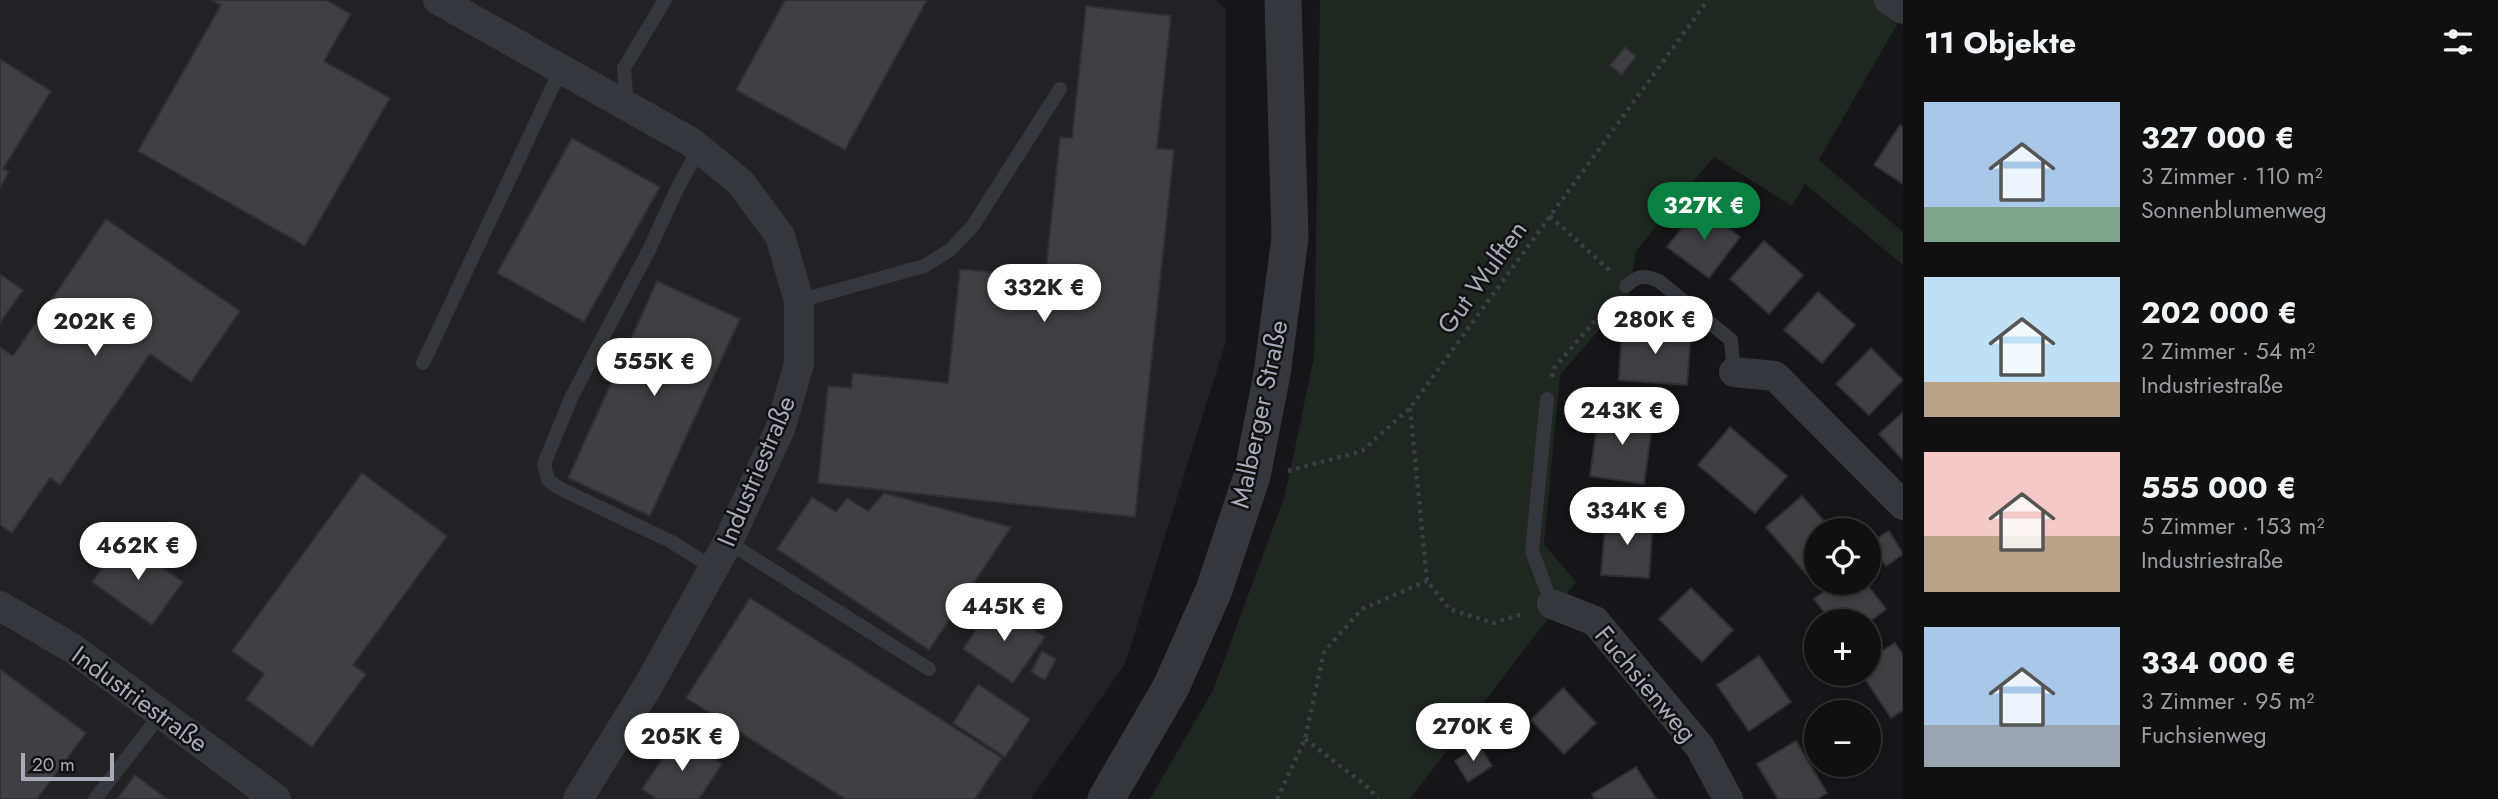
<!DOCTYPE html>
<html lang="de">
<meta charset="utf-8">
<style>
:root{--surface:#101011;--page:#1e1e1f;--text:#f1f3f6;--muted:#9c9d9f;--line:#303031;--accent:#0b8043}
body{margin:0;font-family:Jost,sans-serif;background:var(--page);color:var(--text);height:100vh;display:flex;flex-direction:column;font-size:26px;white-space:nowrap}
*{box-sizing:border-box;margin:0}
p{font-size:23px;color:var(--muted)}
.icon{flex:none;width:38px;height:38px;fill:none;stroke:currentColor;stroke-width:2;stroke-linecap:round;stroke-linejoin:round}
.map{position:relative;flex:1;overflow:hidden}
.sheet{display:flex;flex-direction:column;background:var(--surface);width:595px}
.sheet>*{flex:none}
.tools{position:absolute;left:1804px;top:518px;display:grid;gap:14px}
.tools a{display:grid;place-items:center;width:77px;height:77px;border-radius:50%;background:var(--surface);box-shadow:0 4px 10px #0003,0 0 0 2px var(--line);font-size:35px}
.scale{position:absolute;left:21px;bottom:18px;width:93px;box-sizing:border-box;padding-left:7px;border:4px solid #a7abb8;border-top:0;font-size:19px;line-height:24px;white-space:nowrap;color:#a7abb8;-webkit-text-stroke:5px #111012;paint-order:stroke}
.price{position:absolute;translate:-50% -60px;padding:0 16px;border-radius:24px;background:#fff;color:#222;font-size:23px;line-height:46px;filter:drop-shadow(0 2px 4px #0008)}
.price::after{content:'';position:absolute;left:50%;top:42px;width:21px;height:16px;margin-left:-10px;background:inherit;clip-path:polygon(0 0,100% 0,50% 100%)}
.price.current{background:var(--accent);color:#fff}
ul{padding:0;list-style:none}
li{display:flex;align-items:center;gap:21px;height:175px;padding:0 21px}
li span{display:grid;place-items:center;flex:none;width:196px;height:140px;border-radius:0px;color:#555}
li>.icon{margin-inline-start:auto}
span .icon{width:84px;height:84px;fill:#fffc;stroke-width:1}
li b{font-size:30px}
h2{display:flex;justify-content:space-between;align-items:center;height:84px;padding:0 21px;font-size:30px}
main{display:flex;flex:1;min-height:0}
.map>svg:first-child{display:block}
.built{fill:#222124}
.green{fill:#1f2721}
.building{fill:#404044;stroke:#302f33;stroke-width:2}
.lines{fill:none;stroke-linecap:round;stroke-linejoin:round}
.path{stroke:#3c3e43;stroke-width:4.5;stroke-dasharray:3.5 5;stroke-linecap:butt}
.service{stroke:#36373c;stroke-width:14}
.minor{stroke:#36373c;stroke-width:30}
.tertiary{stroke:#36373c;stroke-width:37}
.labels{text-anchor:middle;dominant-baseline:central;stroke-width:5;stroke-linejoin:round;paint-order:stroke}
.street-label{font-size:26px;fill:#a7abb8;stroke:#111012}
</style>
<main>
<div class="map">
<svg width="1903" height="799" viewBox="0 0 1903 799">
<rect width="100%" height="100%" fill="#161517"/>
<!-- built -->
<path class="built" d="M 0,0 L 1216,0 L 1226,9 L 1226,341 L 1125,664 L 1031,799 L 0,799 Z"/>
<!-- green -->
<path class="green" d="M 1320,0 L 1903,0 L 1903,14 L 1819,160 L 1903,232 L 1903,265 L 1805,184 L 1792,206 L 1714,157 L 1636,251 L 1628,297 L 1560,375 L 1544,544 L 1576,582 L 1410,799 L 1150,799 L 1213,690 L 1285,495 L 1314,357 Z"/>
<!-- building -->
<g class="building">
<path d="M 211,0 L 326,0 L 351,14 L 324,61 L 390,98 L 305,246 L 138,151 L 221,5 Z"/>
<path d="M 785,0 L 927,0 L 845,150 L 736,90 Z"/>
<path d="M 1086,6 L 1171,16 L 1157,148 L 1174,150 L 1135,517 L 818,483 L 828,386 L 851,388 L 853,373 L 948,383 L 960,269 L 1045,278 L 1060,137 L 1072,138 Z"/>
<path d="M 1625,47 L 1636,56 L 1622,75 L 1610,65 Z"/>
<path d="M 0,59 L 51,91 L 3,169 L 9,172 L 0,188 Z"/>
<path d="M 1900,125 L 1903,127 L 1903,184 L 1874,165 Z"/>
<path d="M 572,138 L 660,187 L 584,322 L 497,273 Z"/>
<path d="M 1699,206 L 1740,237 L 1709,278 L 1667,247 Z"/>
<path d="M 106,219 L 240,311 L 191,382 L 150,354 L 60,485 L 50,478 L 12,533 L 0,525 L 0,347 L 13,356 Z"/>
<path d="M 1764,241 L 1803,275 L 1769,314 L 1730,279 Z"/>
<path d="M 0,274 L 23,290 L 0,323 Z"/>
<path d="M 657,281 L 740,319 L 650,516 L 568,478 Z"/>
<path d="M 1818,292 L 1855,325 L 1822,363 L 1784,330 Z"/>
<path d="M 1622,327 L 1691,332 L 1687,385 L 1619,380 Z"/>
<path d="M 1871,348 L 1903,380 L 1869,415 L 1836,384 Z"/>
<path d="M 1599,410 L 1653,418 L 1644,484 L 1590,476 Z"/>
<path d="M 1903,412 L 1903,460 L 1879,434 Z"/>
<path d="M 1730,427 L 1787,476 L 1755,513 L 1698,465 Z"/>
<path d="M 362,473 L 447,536 L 353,665 L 366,674 L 312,747 L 246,699 L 264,674 L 232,651 Z"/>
<path d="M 884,493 L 1011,527 L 929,650 L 777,549 L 812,497 L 836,512 L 847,498 L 868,511 Z"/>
<path d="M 1802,496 L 1832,530 L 1816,530 L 1816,566 L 1807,575 L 1766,527 Z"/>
<path d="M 1606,516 L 1653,519 L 1649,578 L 1601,575 Z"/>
<path d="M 1889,531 L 1903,554 L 1886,566 L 1870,543 Z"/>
<path d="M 123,539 L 183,582 L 152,625 L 92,582 Z"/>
<path d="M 1836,583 L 1866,583 L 1886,609 L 1869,622 L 1831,621 L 1814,599 Z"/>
<path d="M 1691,588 L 1733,630 L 1702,662 L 1659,619 Z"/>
<path d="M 750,598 L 1002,758 L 975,799 L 845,799 L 686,698 Z"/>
<path d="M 994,602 L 1045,637 L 1013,683 L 963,649 Z"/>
<path d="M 1895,643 L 1903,655 L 1903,710 L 1891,718 L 1862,674 L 1869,674 L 1869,659 Z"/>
<path d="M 1042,651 L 1056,659 L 1045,680 L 1031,672 Z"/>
<path d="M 1759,656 L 1791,702 L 1749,731 L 1717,685 Z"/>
<path d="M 0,669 L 86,733 L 37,799 L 0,799 Z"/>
<path d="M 978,684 L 1030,719 L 1005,757 L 953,723 Z"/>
<path d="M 1563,688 L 1596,723 L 1564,754 L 1531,720 Z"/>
<path d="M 678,735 L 722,764 L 699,799 L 657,799 L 642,789 Z"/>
<path d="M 1796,741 L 1827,793 L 1817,799 L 1778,799 L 1757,764 Z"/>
<path d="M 1479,745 L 1492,766 L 1468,782 L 1455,761 Z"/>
<path d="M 1636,767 L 1656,799 L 1595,799 L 1592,794 Z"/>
<path d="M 135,775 L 167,799 L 117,799 Z"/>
</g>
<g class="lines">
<!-- path -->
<g class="path">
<path d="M 1550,216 L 1610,271"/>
<path d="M 1552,377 L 1554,368 L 1613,300"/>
<path d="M 1410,408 L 1427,581 L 1449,609 L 1493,623 L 1525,613"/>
<path d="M 1288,471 L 1362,451 L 1410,408 L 1708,0"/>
<path d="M 1305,739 L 1369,788 L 1378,799"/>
<path d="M 1277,799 L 1305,739 L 1324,652 L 1362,609 L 1427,581"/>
</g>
<!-- service -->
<g class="service">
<path d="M 627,105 L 624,68 L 665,0"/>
<path d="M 699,149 L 678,187 L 649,250 L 572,396 L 544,464 L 548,480 L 559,488 L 672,542 L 713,568"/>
<path d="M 1626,286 C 1638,275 1644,275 1659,281 L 1731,340 L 1734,372"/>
<path d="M 799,301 L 924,266 L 950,250 L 972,227 L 1060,89"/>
<path d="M 423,363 L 561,69"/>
<path d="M 1547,399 L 1532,551 L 1552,604"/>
<path d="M 728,542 L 929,669"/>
<path d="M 95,799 L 161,714"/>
</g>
<!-- minor -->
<g class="minor">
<path d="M 438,0 L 691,142 L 741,183 L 780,236 L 799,301 L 799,364 L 780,429 L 728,542 L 648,686 L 578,799"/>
<path d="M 1889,0 L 1903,9"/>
<path d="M 1734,372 L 1775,376 L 1903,505"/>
<path d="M 1552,604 L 1595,621 L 1700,747 L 1728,799"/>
<path d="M 0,606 L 72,648 L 276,799"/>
</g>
<!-- tertiary -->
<path class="tertiary" d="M 1106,799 L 1171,687 L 1214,590 L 1252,476 L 1272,374 L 1290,238 L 1283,0"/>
</g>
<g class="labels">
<!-- street labels -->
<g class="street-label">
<text transform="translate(1482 277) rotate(-54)">Gut Wulften</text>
<text transform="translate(1259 414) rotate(-78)">Malberger Straße</text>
<text transform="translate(756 471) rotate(-67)">Industriestraße</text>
<text transform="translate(1646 684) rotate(50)">Fuchsienweg</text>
<text transform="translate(140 699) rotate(36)">Industriestraße</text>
</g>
</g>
</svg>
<div class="tools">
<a><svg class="icon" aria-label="locate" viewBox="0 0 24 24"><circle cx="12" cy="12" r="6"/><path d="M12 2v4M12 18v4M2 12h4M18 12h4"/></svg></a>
<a>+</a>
<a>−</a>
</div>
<div class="scale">20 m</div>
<b class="price current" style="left:1704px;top:242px">327K €</b>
<b class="price" style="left:1044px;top:324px">332K €</b>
<b class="price" style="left:1655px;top:356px">280K €</b>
<b class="price" style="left:95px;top:358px">202K €</b>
<b class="price" style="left:654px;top:398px">555K €</b>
<b class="price" style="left:1622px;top:447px">243K €</b>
<b class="price" style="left:1627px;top:547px">334K €</b>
<b class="price" style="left:138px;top:582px">462K €</b>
<b class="price" style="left:1004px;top:643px">445K €</b>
<b class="price" style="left:1473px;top:763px">270K €</b>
<b class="price" style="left:682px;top:773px">205K €</b>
</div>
<section class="sheet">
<h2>11 Objekte<svg class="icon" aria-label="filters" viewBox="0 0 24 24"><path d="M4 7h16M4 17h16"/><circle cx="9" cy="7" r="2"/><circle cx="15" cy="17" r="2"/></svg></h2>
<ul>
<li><span style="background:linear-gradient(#a9c7e8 75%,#7fa58c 0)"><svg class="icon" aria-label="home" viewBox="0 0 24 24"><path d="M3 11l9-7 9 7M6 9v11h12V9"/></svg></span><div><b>327 000 €</b><p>3 Zimmer · 110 m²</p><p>Sonnenblumenweg</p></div></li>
<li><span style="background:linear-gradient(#bfe0f5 75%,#b9a48a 0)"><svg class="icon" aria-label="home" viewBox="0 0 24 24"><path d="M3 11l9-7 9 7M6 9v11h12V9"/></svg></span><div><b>202 000 €</b><p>2 Zimmer · 54 m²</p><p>Industriestraße</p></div></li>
<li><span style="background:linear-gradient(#f6c9c9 60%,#b9a48a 0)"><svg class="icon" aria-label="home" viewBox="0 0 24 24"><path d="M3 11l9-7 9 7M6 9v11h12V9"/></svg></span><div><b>555 000 €</b><p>5 Zimmer · 153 m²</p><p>Industriestraße</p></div></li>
<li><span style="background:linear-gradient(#a9c7e8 70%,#9aa5b1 0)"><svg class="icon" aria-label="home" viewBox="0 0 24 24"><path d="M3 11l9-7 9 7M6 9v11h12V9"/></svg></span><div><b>334 000 €</b><p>3 Zimmer · 95 m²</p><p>Fuchsienweg</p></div></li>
</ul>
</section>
</main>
